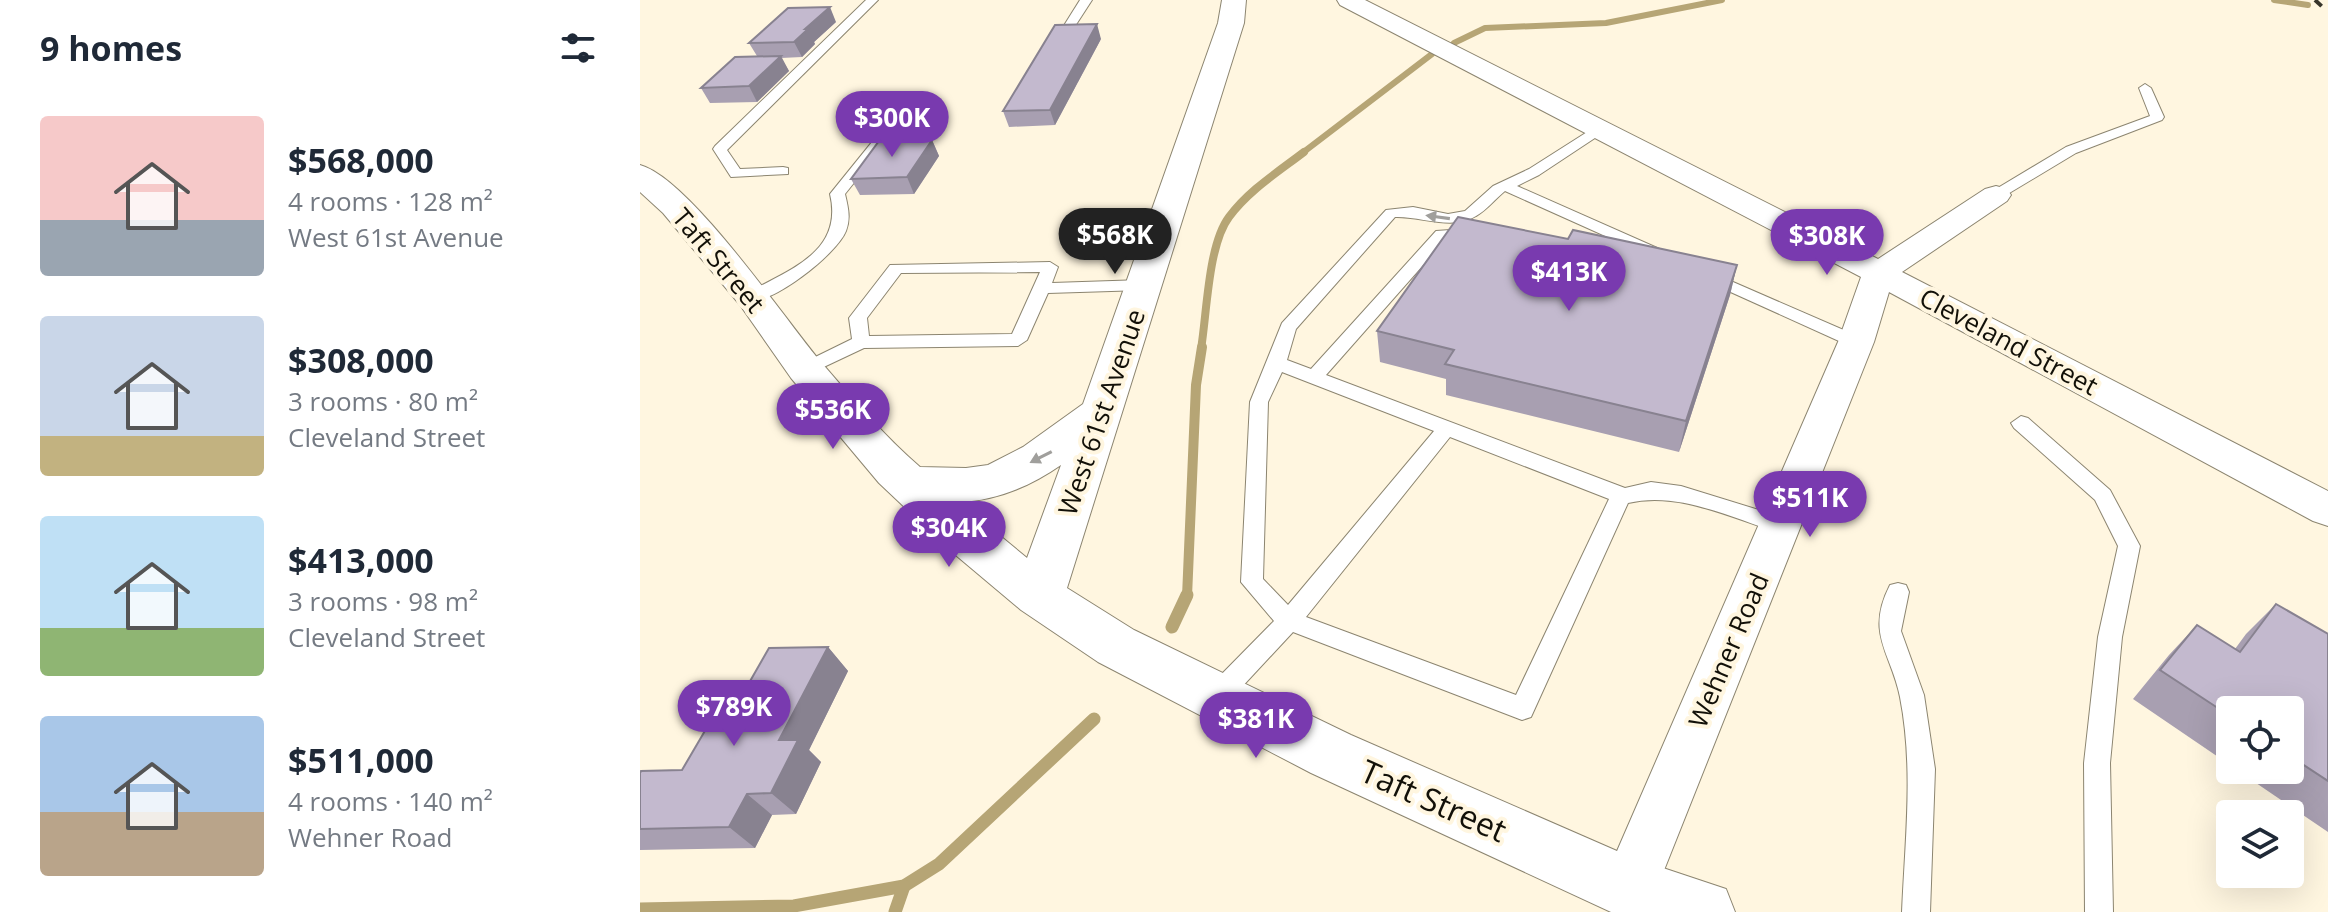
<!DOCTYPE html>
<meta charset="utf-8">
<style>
:root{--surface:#fff;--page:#f6f6f7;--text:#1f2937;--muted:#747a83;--accent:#793aaf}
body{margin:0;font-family:"Open Sans",sans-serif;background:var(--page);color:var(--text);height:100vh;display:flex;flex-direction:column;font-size:30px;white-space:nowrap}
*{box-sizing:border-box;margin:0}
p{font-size:26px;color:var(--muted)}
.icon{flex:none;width:44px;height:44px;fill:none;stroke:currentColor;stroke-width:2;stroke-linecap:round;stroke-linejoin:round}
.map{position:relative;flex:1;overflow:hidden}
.panel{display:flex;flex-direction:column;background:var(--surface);width:640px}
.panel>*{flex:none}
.fabs{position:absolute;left:1576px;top:696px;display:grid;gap:16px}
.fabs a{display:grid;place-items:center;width:88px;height:88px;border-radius:8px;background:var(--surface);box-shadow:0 8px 32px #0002;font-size:40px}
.price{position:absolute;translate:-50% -68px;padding:0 18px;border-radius:28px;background:var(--accent);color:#fff;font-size:26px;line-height:52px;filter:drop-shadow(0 2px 4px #0008)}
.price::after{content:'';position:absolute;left:50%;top:48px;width:24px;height:18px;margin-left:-12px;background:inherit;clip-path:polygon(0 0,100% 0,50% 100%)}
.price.active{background:#222;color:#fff}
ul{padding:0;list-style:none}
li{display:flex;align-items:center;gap:24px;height:200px;padding:0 40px}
li span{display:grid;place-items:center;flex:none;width:224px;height:160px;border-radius:8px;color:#555}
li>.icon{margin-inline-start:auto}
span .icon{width:96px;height:96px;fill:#fffc;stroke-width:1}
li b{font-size:34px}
h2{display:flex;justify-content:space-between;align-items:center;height:96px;padding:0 40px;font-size:34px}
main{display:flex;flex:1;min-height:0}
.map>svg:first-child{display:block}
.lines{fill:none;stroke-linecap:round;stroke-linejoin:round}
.stream-far3{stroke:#b6a575;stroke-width:6}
.stream-far2{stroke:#b6a575;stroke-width:8}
.stream-far1{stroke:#b6a575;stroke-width:10}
.stream{stroke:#b6a575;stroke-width:13}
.service-casing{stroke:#8c8570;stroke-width:2}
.minor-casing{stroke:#8c8570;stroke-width:2}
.secondary-casing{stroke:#8c8570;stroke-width:2}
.service{fill:#fff;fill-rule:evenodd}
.minor{fill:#fff;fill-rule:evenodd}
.secondary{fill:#fff;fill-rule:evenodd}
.rail{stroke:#38352b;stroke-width:4;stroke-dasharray:9 9;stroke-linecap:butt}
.wall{fill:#a89fb1}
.shaded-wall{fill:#888290}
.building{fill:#c3b9ce;stroke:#888290;stroke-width:2}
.oneway{fill:#a09f9c}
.labels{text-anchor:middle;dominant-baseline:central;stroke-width:8;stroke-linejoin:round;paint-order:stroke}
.street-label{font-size:26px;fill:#121008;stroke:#fff6e0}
.near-street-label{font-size:32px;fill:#121008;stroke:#fff6e0}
</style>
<main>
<section class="panel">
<h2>9 homes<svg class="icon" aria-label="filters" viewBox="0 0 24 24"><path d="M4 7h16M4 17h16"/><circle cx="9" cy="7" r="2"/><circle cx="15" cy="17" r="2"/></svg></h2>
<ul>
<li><span style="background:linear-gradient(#f6c9c9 65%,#9aa5b1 0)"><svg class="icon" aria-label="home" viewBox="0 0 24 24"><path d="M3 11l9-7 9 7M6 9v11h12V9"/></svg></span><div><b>$568,000</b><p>4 rooms · 128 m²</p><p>West 61st Avenue</p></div></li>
<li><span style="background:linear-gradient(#c9d6e8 75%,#c2b280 0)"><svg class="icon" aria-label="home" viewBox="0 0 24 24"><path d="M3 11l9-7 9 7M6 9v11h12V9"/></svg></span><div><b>$308,000</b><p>3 rooms · 80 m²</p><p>Cleveland Street</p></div></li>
<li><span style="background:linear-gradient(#bfe0f5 70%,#8fb573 0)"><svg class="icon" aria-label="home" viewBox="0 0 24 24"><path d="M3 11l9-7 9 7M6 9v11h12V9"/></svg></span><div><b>$413,000</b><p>3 rooms · 98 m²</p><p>Cleveland Street</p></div></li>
<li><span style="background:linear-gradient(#a9c7e8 60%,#b9a48a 0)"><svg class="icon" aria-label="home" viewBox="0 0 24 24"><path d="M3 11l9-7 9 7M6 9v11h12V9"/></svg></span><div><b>$511,000</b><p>4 rooms · 140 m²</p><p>Wehner Road</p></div></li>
</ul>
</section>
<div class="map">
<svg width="1688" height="912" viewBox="0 0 1688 912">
<rect width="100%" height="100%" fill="#fff6e0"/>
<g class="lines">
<!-- stream-far3 -->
<g class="stream-far3">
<path d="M 1634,0 L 1668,5"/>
<path d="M 814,43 L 845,28 L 966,23 L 1082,0"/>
<path d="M 661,154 L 792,54"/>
</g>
<!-- stream-far2 -->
<path class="stream-far2" d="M 561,349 C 567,313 568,245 589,217 C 609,190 638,172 664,152"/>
<!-- stream-far1 -->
<path class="stream-far1" d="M 547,597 L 556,385 L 562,347"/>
<!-- stream -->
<g class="stream">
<path d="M 532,627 L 547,595"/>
<path d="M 0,909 L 154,906 L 264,886 L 299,864 L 454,719"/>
<path d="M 255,912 L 264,886"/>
</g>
<defs>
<g id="service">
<path d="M 226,0 L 238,0 L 87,150 L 100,169 L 143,167 L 148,168 L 148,174 L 91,177 L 73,149 L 75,146 Z"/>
<path d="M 440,0 L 452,0 L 428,37 L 420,37 L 418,35 Z"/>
<path d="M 1505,84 L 1511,88 L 1524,117 L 1522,120 L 1436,153 L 1361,198 L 1351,198 L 1351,192 L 1426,147 L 1510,116 L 1499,88 Z"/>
<path d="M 955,127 L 967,130 L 899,175 L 877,186 L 1024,251 L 1024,257 L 1012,257 L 865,191 C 855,199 847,210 836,216 C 812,231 781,216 755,217 L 656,329 L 647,360 L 671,369 L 796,231 L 839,228 L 839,234 L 807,238 L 686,375 L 985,488 L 1011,482 L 1041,486 L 1148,519 L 1151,525 L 1148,531 L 1140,533 C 1091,518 1039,491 988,503 L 891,717 L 882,720 L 653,632 L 586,704 L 577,707 L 568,704 L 565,696 L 568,688 L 634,621 L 601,582 L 610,402 L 642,323 L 746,210 L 773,207 L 808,214 L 825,211 L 853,186 L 889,169 ZM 642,372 L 794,431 L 648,605 L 623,579 L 628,402 ZM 810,437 L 969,499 L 876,695 L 666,617 Z"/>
<path d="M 248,141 L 255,145 L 253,148 L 241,149 L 205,194 C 208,207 211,218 206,231 C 197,254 131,306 107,301 L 105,297 L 107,293 C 149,270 204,252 190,194 L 232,142 Z"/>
<path d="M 410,262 L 418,267 L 412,283 L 503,280 L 511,285 L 503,290 L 408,293 L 387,340 L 378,346 L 224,348 L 171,373 L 159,373 L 156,369 L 159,365 L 212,339 L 209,318 L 250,265 ZM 400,272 L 372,334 L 229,336 L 227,318 L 261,273 Z"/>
<path d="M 1070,272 L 1222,338 L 1225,342 L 1216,348 L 1210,346 L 1064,280 L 1062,277 Z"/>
<path d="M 1381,416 L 1388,418 L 1470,490 L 1500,546 L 1482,637 L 1470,763 L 1473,912 L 1445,912 L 1444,763 L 1458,637 L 1478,546 L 1455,500 L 1374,428 L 1371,423 Z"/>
<path d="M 1258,583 L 1266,585 L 1269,592 L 1261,631 L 1284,695 L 1295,769 L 1290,912 L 1262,912 C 1265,840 1274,768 1260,697 C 1251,652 1225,634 1250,585 Z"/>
</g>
<path id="minor" d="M 697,0 L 725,0 L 1238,259 L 1345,189 L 1356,186 L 1367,189 L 1371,195 L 1367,201 L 1262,272 L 1688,491 L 1688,526 L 1673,521 L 1249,292 L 1234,342 L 1009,908 C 996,912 982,912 969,908 L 961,888 L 1198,342 L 1221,277 L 700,5 Z"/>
<path id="secondary" d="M 582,0 L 606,0 L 604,23 L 427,588 L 494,630 L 711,735 L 993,858 L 1086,889 L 1095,912 L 971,912 L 671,773 L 458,662 L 381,610 L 312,552 L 239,483 L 151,378 L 100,305 L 23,213 L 0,192 L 0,165 C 49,178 144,318 180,361 C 211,397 244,436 280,467 L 326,468 L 348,465 L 383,447 L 443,404 L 578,23 ZM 421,465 L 387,558 L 319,502 C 355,501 391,486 421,465 Z"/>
</defs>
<!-- service casing -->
<use href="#service" class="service-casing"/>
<!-- minor casing -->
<use href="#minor" class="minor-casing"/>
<!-- secondary casing -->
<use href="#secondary" class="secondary-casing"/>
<!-- service -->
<use href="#service" class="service"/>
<!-- minor -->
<use href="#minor" class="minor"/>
<!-- secondary -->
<use href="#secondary" class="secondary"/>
<!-- rail -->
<path class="rail" d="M 1675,0 L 1688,12"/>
</g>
<!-- wall -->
<g class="wall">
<path d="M 196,22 L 174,42 L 175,44 L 162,57 L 141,58 L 149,71 L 117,102 L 70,103 L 61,88 L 117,56 L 109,43 Z"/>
<path d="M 461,39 L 415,125 L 369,127 L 363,111 Z"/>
<path d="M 292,140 L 299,156 L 274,194 L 220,195 L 211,179 Z"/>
<path d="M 928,239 L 1097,265 L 1090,295 L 1039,452 L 806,395 L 806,379 L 740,362 L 737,331 Z"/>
<path d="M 1636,604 L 1688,634 L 1688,832 L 1597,770 L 1650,770 L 1650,710 L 1590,710 L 1590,765 L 1493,699 L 1529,655 L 1557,625 L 1595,649 L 1606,634 Z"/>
<path d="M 188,647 L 208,671 L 169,750 L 181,762 L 156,814 L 132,815 L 115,848 L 0,850 L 0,773 L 42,770 L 109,683 Z"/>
</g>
<!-- shaded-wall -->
<g class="shaded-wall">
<path d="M 190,7 L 196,22 L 174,42 L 175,44 L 162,57 L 154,42 L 165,29 Z"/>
<path d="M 457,24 L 461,39 L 415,125 L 410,110 Z"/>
<path d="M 141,56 L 149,71 L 117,102 L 109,86 Z"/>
<path d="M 292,140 L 299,156 L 274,194 L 267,177 Z"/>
<path d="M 1097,265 L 1090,295 L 1039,452 L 1046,421 Z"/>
<path d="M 188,647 L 208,671 L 169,750 L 181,762 L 156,814 L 131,793 L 139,740 Z"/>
<path d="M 107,794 L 132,815 L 115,848 L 89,827 Z"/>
</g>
<!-- building -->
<g class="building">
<path d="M 190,7 L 165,29 L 168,29 L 154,42 L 109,43 L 148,8 Z"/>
<path d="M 457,24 L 410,110 L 363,111 L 415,25 Z"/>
<path d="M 141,56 L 109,86 L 61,88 L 95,57 Z"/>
<path d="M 292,140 L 267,177 L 211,179 L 239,141 Z"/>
<path d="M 818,217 L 928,239 L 933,230 L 1097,265 L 1046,421 L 805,364 L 814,350 L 737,331 Z"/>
<path d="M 1636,604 L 1688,634 L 1688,781 L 1650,756 L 1650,710 L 1590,710 L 1590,716 L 1520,670 L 1557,625 L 1600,652 Z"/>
<path d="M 188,647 L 139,740 L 158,740 L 131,793 L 107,794 L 89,827 L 0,829 L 0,773 L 1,771 L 42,770 L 93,683 L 109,683 L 129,648 Z"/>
</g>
<!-- one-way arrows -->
<defs><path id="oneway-solid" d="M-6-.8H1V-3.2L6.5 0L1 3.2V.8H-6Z" transform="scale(2)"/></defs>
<g class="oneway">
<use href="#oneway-solid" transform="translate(798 217) rotate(-172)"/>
<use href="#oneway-solid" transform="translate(401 457) rotate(153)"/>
</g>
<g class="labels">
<!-- street labels -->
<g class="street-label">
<text transform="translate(79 260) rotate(50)">Taft Street</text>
<text transform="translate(1369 341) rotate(28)">Cleveland Street</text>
<text transform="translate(461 412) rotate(-71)">West 61st Avenue</text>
<text transform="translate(1088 650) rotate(-67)">Wehner Road</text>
</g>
<!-- near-street labels -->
<g class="near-street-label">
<text transform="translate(794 800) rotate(24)">Taft Street</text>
</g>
</g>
</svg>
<div class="fabs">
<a><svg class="icon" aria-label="locate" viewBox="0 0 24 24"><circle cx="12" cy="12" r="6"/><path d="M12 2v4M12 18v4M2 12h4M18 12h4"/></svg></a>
<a><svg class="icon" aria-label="layers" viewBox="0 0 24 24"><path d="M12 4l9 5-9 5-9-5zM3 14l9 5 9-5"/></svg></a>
</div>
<b class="price" style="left:252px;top:159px">$300K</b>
<b class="price active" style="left:475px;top:276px">$568K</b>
<b class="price" style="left:1187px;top:277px">$308K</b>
<b class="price" style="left:929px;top:313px">$413K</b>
<b class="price" style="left:193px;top:451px">$536K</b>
<b class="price" style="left:1170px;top:539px">$511K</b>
<b class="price" style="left:309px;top:569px">$304K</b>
<b class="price" style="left:94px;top:748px">$789K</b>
<b class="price" style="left:616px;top:760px">$381K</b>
</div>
</main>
